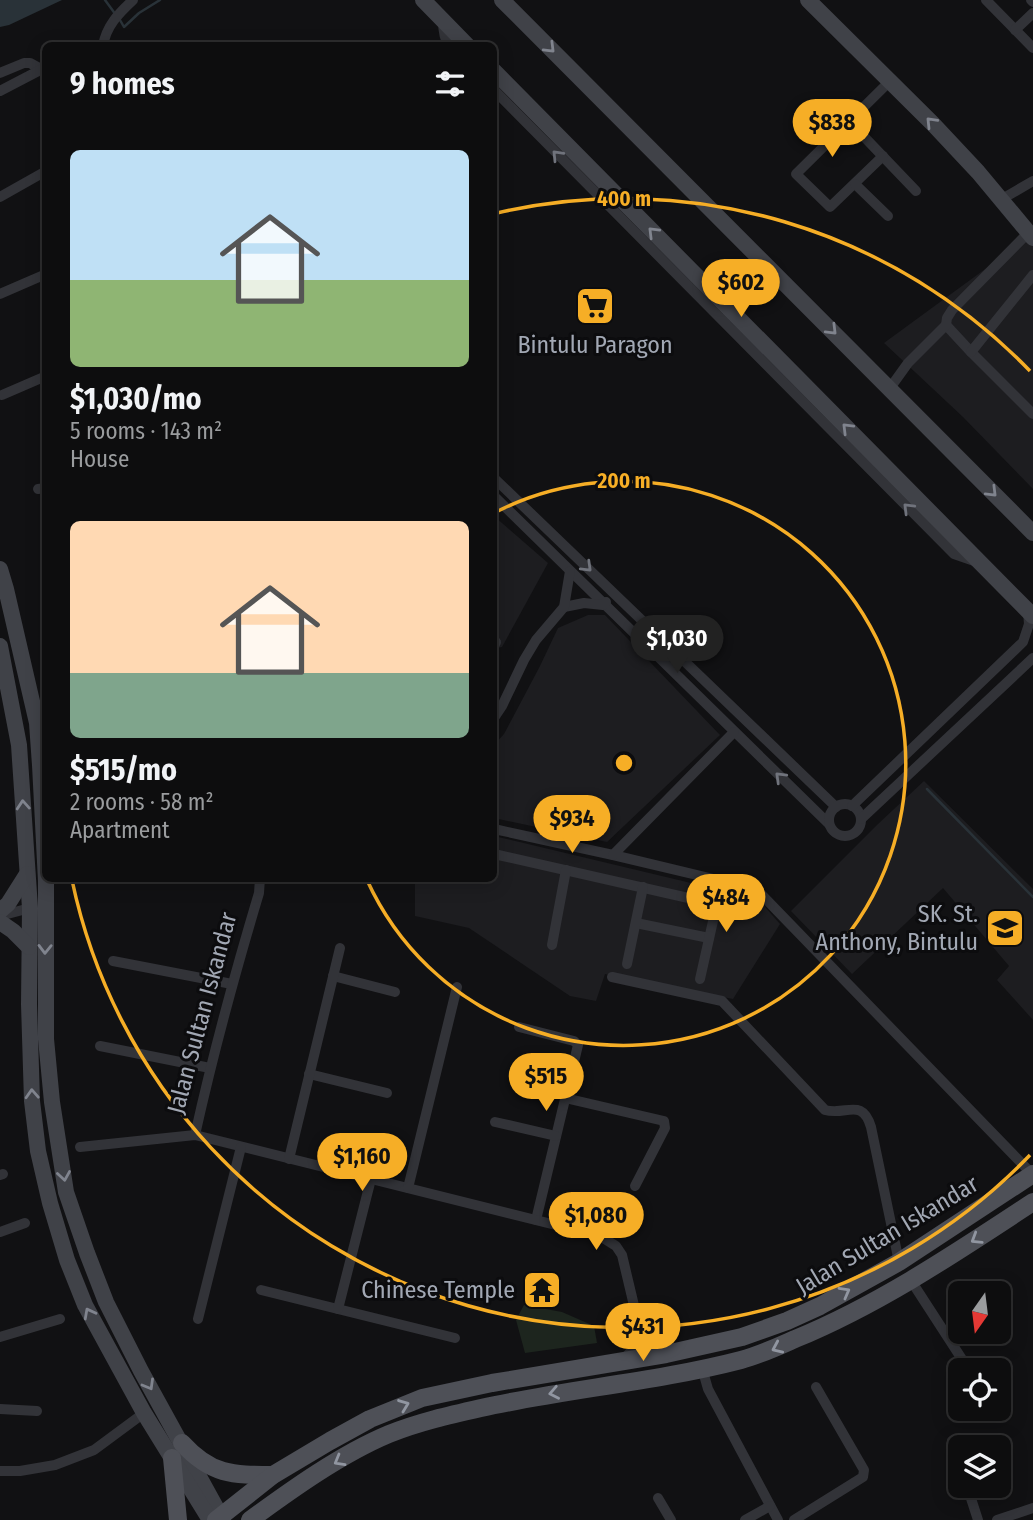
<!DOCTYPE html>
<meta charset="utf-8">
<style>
:root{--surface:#0d0d0e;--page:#161617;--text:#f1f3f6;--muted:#9a9c9e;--line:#2d2d2e;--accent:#f6ae26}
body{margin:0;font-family:"Fira Sans Condensed",sans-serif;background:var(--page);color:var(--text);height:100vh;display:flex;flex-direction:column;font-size:26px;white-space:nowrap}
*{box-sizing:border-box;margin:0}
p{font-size:23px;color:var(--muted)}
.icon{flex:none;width:38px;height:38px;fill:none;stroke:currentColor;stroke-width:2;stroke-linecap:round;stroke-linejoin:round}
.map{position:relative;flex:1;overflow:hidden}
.side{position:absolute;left:42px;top:42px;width:455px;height:840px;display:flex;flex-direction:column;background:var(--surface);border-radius:10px;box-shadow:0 4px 18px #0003,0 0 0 2px var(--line)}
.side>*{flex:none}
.needle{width:46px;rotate:194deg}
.tools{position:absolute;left:948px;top:1281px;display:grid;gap:14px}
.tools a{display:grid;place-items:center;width:63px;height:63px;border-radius:10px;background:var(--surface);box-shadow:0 4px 18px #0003,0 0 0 2px var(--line);font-size:35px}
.price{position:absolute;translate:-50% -60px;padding:0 16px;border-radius:24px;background:var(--accent);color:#111;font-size:23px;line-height:46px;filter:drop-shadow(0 2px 4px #0008)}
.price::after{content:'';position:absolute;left:50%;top:42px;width:21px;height:16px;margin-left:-10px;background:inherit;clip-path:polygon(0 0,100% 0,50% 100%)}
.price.on{background:#222;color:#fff}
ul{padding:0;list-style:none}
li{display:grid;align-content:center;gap:14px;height:371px;padding:0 28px}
li span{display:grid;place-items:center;height:217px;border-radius:10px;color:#555}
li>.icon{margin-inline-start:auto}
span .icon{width:126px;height:126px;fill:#fffc;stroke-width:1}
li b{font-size:30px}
h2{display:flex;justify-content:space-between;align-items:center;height:84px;padding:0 28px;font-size:30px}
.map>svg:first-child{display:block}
.built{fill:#1d1d20}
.green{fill:#1d251e}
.water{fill:#293238}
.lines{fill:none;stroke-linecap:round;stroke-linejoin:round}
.stream{stroke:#293238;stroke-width:2.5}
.street{stroke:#323338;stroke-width:10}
.secondary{stroke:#404248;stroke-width:16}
.primary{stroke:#4e5057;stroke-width:18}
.oneway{stroke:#80848e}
.oneway2{stroke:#70737c}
.oneway3{stroke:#9196a1}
.ring{fill:none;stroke:#f6ae26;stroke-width:3.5}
.labels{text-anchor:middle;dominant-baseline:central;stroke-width:6;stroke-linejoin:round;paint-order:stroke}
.poi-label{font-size:24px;fill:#a2a8b4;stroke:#0c0c0e;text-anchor:end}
.street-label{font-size:24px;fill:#a2a8b4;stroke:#0c0c0e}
.centre{fill:#f6ae26;stroke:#0c0c0e;stroke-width:3.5}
.ring-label{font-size:21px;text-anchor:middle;font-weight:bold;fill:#f6ae26;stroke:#0c0c0e;stroke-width:6;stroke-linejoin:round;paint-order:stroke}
</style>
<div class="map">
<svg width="1033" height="1520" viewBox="0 0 1033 1520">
<rect width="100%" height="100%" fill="#111113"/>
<!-- built -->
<g class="built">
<path d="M 1033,234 L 1033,489 L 963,417 L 884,343 Z"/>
<path d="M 494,516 L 548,563 L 502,647 L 494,649 Z"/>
<path d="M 588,615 L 605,615 L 720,735 L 607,842 L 494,818 L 494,745 L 504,734 L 540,666 L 558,628 Z"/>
<path d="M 924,781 L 1033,889 L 1033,1020 L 997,980 L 1009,966 L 943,888 L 852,974 L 791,911 L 878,824 Z"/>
<path d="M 494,836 L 758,899 L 780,924 L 733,999 L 605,974 L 596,1001 L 570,996 L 469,928 L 415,916 L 415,879 L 494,878 Z"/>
</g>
<!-- green -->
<path class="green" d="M 524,1305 L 562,1312 L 594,1326 L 597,1343 L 525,1353 L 516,1320 Z"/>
<!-- water -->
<path class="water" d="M 0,0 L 62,0 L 9,25 L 0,27 Z"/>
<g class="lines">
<!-- stream -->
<g class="stream">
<path d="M 105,0 L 116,15"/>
<path d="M 120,20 L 124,27 L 139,13 L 160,0"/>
<path d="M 927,789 L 1033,897"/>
</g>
<!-- street -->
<g class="street">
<path d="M 986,0 L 1033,48"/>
<path d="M 1031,0 L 1033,2"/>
<path d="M 443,20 C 443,28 444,39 449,46"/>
<path d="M 1015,30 L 1033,13"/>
<path d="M 103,46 C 106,26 119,13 133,0"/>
<path d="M 0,73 L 24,63 L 30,63 L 41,69"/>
<path d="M 494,90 L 954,554 L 977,562"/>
<path d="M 0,91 L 46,67"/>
<path d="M 849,121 L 916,191"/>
<path d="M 883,156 L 830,207 L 796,174 L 890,81"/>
<path d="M 855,184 L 888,216"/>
<path d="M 0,197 L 46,171"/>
<path d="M 1002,199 L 1033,181"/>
<path d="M 0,294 L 46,274"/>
<path d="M 946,325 L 971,352 L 1033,414"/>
<path d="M 971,352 L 1033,275"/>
<path d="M 890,388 L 908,363 L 946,325 L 947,318 L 952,310 L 1028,233"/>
<path d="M 2,395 L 46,376"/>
<path d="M 494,478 L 836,807"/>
<path d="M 38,489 L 46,488"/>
<path d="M 494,496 L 829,824"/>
<path d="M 564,607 L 584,603 L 603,605 L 606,602"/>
<path d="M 494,646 L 496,642"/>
<path d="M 494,718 L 502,706 L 524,660 L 536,640 L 564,607 L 570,571"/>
<circle cx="845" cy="820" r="16"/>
<path d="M 852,806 L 1023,642 L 1029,624 L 1028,611"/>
<path d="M 861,819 L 1033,658"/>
<path d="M 494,829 L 613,855 L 722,881 L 760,893 L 1032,1174"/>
<path d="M 494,854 L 706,902 L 718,901"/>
<path d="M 613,855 L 734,732"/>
<path d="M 0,916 L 30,908"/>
<path d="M 636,923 L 709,938"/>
<path d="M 552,945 L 566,870"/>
<path d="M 113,961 L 232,984"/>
<path d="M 627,964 L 643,887"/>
<path d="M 333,976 L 395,992"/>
<path d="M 612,977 L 722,1001 L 825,1110 C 846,1116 862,1097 871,1127 L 899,1262"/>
<path d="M 700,979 L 722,881"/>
<path d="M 519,1027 L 574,1041 L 578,1045 L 536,1220"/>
<path d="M 100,1046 L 210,1068"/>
<path d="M 309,1074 L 387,1093"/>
<path d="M 565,1098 L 664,1121 L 665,1128 L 635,1186"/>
<path d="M 495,1122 L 556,1136"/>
<path d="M 195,1135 C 213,1054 235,973 259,893 L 260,878"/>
<path d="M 80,1147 L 195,1135 L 600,1236 L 616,1246 L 622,1255 L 641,1335"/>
<path d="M 289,1159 L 340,948"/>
<path d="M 0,1175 L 3,1174"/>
<path d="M 408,1188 L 457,987"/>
<path d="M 0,1232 L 25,1223"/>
<path d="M 910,1279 L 969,1370"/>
<path d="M 261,1290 L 455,1338"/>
<path d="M 338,1309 L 371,1179"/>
<path d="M 198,1319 L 241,1147"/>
<path d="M 641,1335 L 666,1354"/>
<path d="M 0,1337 L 60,1319"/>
<path d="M 621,1360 C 631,1354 636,1346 641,1335"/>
<path d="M 702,1368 L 708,1389 L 778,1520"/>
<path d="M 0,1409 L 37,1411"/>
<path d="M 952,1441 L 961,1468"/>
<path d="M 0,1471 L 20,1471 L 55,1465 L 94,1450 L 144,1413"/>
<path d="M 967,1486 L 978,1520"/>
<path d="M 658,1498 L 671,1520"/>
<path d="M 745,1520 L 770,1506"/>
<path d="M 794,1520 L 863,1477 L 864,1470 L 816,1387"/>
<path d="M 997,1520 L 1033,1508"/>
</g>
<!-- secondary -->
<g class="secondary">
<path d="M 423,0 L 468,46"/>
<path d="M 502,0 L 1033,533"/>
<path d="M 808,0 L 933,124 L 978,172 L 1033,238"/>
<path d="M 494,71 L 1033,616"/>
<path d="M 0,569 L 6,589 L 37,723 L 40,765 L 46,881 L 46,1039 L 52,1102 L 66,1192 L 87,1253 L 106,1302 L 141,1371 L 223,1520"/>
<path d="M 0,646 L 19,745 L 30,908 L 29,1004 L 32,1101 L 38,1151 L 50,1203 L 67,1260 L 85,1305 L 144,1413 L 210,1520"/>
<path d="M 0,911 L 8,904 L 27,874"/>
<path d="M 0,922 L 13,931 L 29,947"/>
</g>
<!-- primary -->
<g class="primary">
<path d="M 182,1443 C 211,1475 232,1475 273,1475"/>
<path d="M 172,1458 L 178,1520"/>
<path d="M 216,1520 L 273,1475 L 330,1441 L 370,1419 L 422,1398 L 492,1383 L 666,1354 L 742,1337 L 787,1321 L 820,1306 L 899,1262 L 1033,1174"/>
<path d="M 250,1520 C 291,1490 341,1454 389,1434 C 419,1422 450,1415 481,1408 C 567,1389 656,1382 741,1360 C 760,1355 777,1347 795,1339 C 880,1304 957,1252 1033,1202"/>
</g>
</g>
<!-- one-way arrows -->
<defs><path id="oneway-chevron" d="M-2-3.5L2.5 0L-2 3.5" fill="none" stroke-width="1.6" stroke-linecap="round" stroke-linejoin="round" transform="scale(1.75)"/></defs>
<g class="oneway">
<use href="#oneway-chevron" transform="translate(550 48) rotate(45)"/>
<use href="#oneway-chevron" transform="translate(931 122) rotate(-134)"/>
<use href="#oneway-chevron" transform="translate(653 232) rotate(-135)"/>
<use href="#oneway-chevron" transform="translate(832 330) rotate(45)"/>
<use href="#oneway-chevron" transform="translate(847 428) rotate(-135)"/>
<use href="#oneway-chevron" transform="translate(992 492) rotate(45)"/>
<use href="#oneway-chevron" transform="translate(23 805) rotate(-94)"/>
<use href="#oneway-chevron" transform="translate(45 949) rotate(91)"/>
<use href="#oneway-chevron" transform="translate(32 1094) rotate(-93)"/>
<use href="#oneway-chevron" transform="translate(64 1176) rotate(81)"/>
<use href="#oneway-chevron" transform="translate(89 1313) rotate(-118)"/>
<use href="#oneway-chevron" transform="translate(149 1385) rotate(60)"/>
</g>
<g class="oneway2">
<use href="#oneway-chevron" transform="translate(557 155) rotate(-134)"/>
<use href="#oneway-chevron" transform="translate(908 508) rotate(-135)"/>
<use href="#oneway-chevron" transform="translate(587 567) rotate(44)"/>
<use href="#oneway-chevron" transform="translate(780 777) rotate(-136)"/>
</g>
<g class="oneway3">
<use href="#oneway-chevron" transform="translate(976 1239) rotate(148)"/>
<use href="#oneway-chevron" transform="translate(845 1292) rotate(-29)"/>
<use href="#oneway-chevron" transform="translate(777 1348) rotate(156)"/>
<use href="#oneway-chevron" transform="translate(554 1393) rotate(169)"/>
<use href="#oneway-chevron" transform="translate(404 1405) rotate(-21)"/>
<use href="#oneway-chevron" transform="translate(339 1461) rotate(150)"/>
</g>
<!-- distance rings -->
<g class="ring">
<path d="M494 513A282 282 0 1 1 367 880"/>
<path d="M1030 1155A564 564 0 0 1 72 880M497 213A564 564 0 0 1 1030 371"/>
</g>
<!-- icons -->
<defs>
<symbol id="supermarket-square" viewBox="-11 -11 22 22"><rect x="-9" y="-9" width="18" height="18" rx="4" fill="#f6ae26" stroke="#0c0c0e"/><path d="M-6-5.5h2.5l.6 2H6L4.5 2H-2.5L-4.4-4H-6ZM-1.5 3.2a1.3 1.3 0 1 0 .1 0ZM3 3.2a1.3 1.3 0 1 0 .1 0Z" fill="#111"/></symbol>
<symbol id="school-square" viewBox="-11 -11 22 22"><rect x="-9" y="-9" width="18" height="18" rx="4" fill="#f6ae26" stroke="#0c0c0e"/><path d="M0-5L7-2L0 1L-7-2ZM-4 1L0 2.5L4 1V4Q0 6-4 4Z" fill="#111"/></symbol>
<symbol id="temple-square" viewBox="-11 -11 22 22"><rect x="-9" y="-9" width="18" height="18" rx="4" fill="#f6ae26" stroke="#0c0c0e"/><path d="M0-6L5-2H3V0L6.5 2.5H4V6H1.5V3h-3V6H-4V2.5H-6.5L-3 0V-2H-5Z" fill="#111"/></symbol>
</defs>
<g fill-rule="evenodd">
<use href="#supermarket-square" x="573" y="284" width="44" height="44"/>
<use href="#school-square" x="983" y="906" width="44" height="44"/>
<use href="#temple-square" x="520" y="1268" width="44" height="44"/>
</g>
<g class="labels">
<!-- poi labels -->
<g class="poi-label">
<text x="595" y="345" text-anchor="middle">Bintulu Paragon</text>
<text x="978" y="914">SK. St.<tspan x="978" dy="28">Anthony, Bintulu</tspan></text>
<text x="515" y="1290">Chinese Temple</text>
</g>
<!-- street labels -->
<g class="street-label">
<text transform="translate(202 1013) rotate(-75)">Jalan Sultan Iskandar</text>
<text transform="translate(887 1235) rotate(-31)">Jalan Sultan Iskandar</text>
</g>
</g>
<circle cx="624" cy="763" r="10" class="centre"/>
<g class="ring-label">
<text x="624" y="206">400 m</text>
<text x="624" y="488">200 m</text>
</g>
</svg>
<div class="tools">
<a><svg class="needle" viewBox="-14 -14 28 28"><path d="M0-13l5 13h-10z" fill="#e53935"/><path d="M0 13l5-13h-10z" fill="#9a9c9e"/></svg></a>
<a><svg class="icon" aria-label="locate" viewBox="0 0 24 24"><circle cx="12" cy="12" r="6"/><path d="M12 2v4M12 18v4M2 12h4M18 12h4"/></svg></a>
<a><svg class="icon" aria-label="layers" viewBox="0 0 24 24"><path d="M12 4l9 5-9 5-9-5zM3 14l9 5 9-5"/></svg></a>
</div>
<b class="price" style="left:832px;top:159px">$838</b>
<b class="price" style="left:741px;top:319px">$602</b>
<b class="price on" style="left:677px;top:675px">$1,030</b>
<b class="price" style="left:572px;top:855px">$934</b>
<b class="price" style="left:726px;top:934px">$484</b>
<b class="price" style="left:546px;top:1113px">$515</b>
<b class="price" style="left:362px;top:1193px">$1,160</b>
<b class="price" style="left:596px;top:1252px">$1,080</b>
<b class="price" style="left:643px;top:1363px">$431</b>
<section class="side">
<h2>9 homes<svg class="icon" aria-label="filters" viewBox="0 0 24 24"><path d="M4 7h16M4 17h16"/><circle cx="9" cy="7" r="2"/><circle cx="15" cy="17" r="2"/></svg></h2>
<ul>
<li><span style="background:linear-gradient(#bfe0f5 60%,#8fb573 0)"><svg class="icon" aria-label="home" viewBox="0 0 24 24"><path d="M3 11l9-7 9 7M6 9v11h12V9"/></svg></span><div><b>$1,030/mo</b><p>5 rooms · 143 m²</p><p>House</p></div></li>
<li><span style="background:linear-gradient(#ffd9b3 70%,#7fa58c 0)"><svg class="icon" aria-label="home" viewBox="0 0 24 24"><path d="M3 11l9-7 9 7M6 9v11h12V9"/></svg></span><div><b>$515/mo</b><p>2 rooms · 58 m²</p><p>Apartment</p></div></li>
</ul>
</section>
</div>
